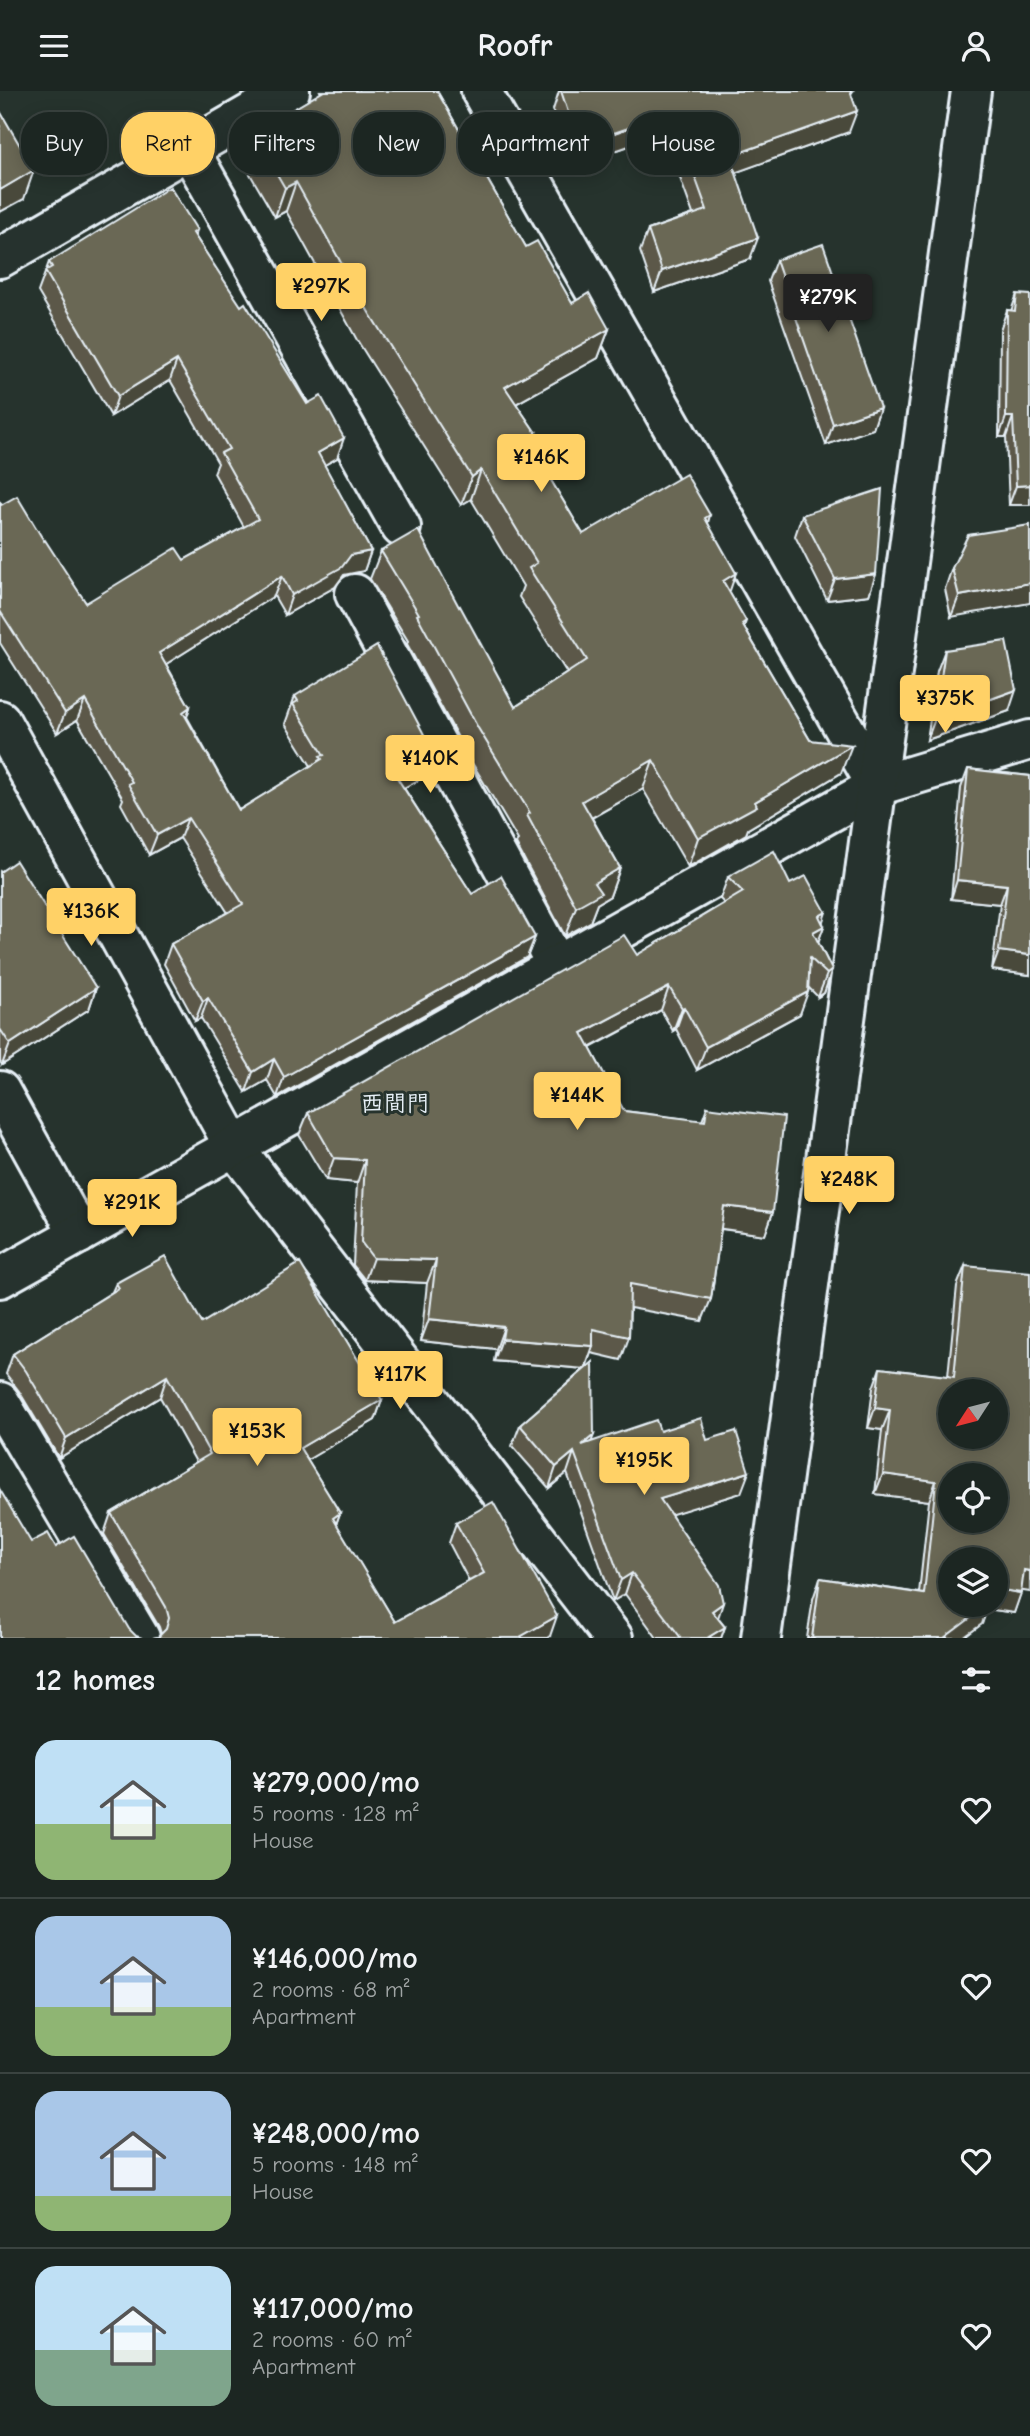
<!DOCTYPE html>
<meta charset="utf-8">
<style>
:root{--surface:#1c2622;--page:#29322f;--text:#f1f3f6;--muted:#a0a5a5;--line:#3a4340;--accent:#ffd166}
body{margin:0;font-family:"Comic Neue","Klee One",sans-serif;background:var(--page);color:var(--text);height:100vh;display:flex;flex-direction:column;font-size:26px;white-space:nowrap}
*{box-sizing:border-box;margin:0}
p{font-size:23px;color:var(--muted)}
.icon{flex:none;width:38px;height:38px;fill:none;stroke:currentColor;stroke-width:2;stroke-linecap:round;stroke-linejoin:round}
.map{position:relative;height:1547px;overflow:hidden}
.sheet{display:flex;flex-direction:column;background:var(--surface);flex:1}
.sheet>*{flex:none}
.top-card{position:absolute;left:21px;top:21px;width:989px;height:63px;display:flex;gap:14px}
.needle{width:46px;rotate:234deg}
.fabs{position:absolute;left:938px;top:1288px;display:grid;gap:14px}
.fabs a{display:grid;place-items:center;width:70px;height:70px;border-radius:50%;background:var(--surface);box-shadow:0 4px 18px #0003,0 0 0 2px var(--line);font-size:35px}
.price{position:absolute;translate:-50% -60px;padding:0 16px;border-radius:7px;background:var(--accent);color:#111;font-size:23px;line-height:46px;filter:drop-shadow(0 2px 4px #0008)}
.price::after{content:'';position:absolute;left:50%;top:42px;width:21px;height:16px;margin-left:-10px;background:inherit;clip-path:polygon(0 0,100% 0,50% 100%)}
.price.on{background:#222;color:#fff}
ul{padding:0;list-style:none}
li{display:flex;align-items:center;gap:21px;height:175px;padding:0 35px}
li+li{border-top:2px solid var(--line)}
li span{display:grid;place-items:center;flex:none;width:196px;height:140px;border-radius:21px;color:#555}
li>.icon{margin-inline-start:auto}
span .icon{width:84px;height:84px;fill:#fffc;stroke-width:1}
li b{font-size:30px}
h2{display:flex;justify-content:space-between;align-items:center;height:84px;padding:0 35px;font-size:30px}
.chip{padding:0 24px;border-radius:28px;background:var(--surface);box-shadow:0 4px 18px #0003,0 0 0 2px var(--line);font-size:24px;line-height:63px}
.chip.on{background:var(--accent);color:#111}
header{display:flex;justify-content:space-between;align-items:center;height:91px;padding:0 35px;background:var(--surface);font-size:32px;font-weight:800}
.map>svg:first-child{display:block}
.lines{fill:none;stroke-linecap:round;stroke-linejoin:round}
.minor-casing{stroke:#e8f1f8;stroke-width:44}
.minor{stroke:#26332d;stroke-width:38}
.wall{fill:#5b5948;stroke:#e8f1f8;stroke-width:2}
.shaded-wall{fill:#4a493b;stroke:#e8f1f8;stroke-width:2}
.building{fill:#6a6854;stroke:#e8f1f8;stroke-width:2;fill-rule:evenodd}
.labels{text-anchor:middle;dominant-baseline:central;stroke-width:6;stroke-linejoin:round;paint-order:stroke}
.quarter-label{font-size:23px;font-weight:bold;fill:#e8f1f8;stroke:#26332d}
</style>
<header><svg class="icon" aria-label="menu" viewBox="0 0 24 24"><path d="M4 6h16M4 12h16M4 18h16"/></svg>Roofr<svg class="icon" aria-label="person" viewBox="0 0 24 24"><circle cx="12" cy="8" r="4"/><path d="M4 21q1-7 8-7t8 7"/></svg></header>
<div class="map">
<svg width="1030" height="1547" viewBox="0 0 1030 1547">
<rect width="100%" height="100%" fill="#26332d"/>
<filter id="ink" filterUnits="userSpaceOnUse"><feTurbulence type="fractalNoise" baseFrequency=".0143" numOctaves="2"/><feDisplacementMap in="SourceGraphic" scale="14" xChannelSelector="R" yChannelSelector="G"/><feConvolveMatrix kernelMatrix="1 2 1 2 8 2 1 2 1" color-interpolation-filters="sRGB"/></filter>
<g filter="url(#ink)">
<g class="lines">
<defs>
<g id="minor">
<path d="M 481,0 L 877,695"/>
<path d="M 189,58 L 401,436"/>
<path d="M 0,167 L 290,0"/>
<path d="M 355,503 L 557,875"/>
<path d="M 0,629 L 235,1057 L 613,1547"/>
<path d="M 0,1000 L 79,1143"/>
<path d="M 0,1187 L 877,695 L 1030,649"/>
<path d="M 0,1311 L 140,1547"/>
<path d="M 761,1547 L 971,0"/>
</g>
</defs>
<!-- minor casing -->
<use href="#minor" class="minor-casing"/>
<!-- minor -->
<use href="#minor" class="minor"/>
</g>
<!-- wall -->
<g class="wall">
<path d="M 320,0 L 437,0 L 526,156 L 572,212 L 609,238 L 598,267 L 516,313 L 536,342 L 531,356 L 583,443 L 710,424 L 708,432 L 729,501 L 746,530 L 744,536 L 810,649 L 841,682 L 748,738 L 746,743 L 688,776 L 643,698 L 592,727 L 620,777 L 610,805 L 597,813 L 590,831 L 565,845 L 516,753 L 518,749 L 468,665 L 407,553 L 408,550 L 370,488 L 381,460 L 459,516 L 515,616 L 567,582 L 519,506 L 523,495 L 471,408 L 461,414 L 357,249 L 286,120 L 275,126 L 243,71 L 253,42 L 321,2 Z"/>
<path d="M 559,0 L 853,0 L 851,3 L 849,41 L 736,81 L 750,168 L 654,201 L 640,160 L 648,139 L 693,123 L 664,43 L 571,75 L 553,19 Z"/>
<path d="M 197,139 L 195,145 L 337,367 L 324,374 L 371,460 L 364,480 L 344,484 L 335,496 L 285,524 L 274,505 L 166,573 L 190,616 L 187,626 L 239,719 L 311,675 L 285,633 L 295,605 L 428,684 L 404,697 L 472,803 L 535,846 L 527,866 L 277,1006 L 267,989 L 246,1001 L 201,927 L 195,930 L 164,873 L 171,853 L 228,822 L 180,747 L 149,764 L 121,713 L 123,708 L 77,629 L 57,642 L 0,552 L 0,411 L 44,450 L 86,512 L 184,469 L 244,436 L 214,382 L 218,372 L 170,289 L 111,325 L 38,201 L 49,171 Z"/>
<path d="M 776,169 L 880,317 L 873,338 L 826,354 L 768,190 Z"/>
<path d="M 1017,203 L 1030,414 L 1009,414 L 1006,346 L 999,346 L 1000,239 L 1007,219 L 1011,220 Z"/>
<path d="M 802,424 L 876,483 L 869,504 L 827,509 L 795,445 Z"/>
<path d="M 1030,434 L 951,526 L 945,498 L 952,477 Z"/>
<path d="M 945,559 L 1009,620 L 927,649 L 937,580 Z"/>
<path d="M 968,678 L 1030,685 L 1030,884 L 992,879 L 1000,813 L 951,808 L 961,697 Z"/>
<path d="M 0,781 L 96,897 L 89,918 L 2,974 L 0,971 Z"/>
<path d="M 728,786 L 790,793 L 823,832 L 824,835 L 818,851 L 832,879 L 824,902 L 818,906 L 808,896 L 800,923 L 697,979 L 676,938 L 673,940 L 661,919 L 590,957 L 624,1020 L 702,1030 L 707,1016 L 773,1121 L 765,1144 L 721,1138 L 711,1208 L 702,1230 L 630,1217 L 629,1246 L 621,1269 L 591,1262 L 586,1277 L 591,1351 L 660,1340 L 707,1349 L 741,1402 L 671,1423 L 718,1527 L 725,1536 L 721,1547 L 657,1547 L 625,1503 L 613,1510 L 567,1382 L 549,1397 L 512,1355 L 520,1334 L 584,1278 L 494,1270 L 496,1258 L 421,1250 L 427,1192 L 365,1189 L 353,1174 L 357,1092 L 326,1089 L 299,1044 L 308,1022 L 637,864 L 724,812 L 720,808 Z"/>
<path d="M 965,1175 L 1021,1500 L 1014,1522 L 987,1518 L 982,1533 L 963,1547 L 807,1547 L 813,1508 L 820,1487 L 919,1502 L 929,1410 L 875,1403 L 882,1339 L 868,1337 L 873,1297 L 880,1277 L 948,1285 L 957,1195 Z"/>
<path d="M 116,1192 L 202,1232 L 382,1309 L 375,1329 L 307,1369 L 340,1422 L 336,1433 L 395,1531 L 469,1490 L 449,1452 L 456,1432 L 550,1545 L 547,1547 L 153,1547 L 158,1546 L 161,1543 L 159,1536 L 104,1443 L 111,1422 L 196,1371 L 160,1306 L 59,1367 L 19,1300 L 6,1283 L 13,1263 L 112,1201 Z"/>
</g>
<!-- shaded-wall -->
<g class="shaded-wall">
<path d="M 857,20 L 849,41 L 723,86 L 730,65 Z"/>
<path d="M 672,22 L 664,43 L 571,75 L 579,54 Z"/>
<path d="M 34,79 L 24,108 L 0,121 L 0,99 Z"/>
<path d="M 296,91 L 286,120 L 275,126 L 285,97 Z"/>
<path d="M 758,147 L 750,168 L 654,201 L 662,180 Z"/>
<path d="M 609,238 L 598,267 L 494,325 L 505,296 Z"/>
<path d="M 177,269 L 170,289 L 111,325 L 118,305 Z"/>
<path d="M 880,317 L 873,338 L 826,354 L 833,333 Z"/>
<path d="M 1006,326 L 1013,326 L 1006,346 L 999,346 Z"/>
<path d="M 536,342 L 526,371 L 527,349 Z"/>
<path d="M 344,347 L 337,367 L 310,382 L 318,362 Z"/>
<path d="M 481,379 L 471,408 L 461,414 L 472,386 Z"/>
<path d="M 1030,394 L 1030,414 L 1009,414 L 1016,395 Z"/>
<path d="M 371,460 L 364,480 L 344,484 L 335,496 L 285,524 L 292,504 L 351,464 Z"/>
<path d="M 736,482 L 726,511 L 723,490 Z"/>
<path d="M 876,483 L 869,504 L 827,509 L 835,488 Z"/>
<path d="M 282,485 L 274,505 L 152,582 L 159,562 Z"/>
<path d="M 1030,492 L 1030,512 L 951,526 L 959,505 Z"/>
<path d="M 1016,599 L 1009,620 L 927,649 L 935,628 Z"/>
<path d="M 85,609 L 77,629 L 57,642 L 65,622 Z"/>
<path d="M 190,616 L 183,636 L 183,621 Z"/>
<path d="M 852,654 L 841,682 L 748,738 L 746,743 L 688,776 L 698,747 L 755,711 Z"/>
<path d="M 435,664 L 428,684 L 389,705 L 396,685 Z"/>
<path d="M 653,669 L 643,698 L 571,738 L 582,710 Z"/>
<path d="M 188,727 L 180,747 L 149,764 L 157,744 Z"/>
<path d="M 620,777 L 610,805 L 597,813 L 590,831 L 565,845 L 576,816 L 594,792 Z"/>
<path d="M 957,789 L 1007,794 L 1000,813 L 951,808 Z"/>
<path d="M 826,821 L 821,836 L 824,835 L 816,857 L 805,863 L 819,825 Z"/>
<path d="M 535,846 L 527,866 L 277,1006 L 284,986 Z"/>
<path d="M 999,860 L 1030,864 L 1030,884 L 992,879 Z"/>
<path d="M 832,879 L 824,902 L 818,906 L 827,883 Z"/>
<path d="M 669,896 L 661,919 L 574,965 L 582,942 Z"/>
<path d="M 96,897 L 89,918 L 2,974 L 10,953 Z"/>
<path d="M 808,901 L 800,923 L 697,979 L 706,956 Z"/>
<path d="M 208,907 L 201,927 L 195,930 L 203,910 Z"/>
<path d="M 684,916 L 676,938 L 673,940 L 682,917 Z"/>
<path d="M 274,968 L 267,989 L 246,1001 L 253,981 Z"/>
<path d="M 334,1067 L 365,1069 L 357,1092 L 326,1089 Z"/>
<path d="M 724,1115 L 773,1121 L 765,1144 L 716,1137 Z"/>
<path d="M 373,1167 L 436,1169 L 427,1192 L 365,1189 Z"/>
<path d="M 429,1228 L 504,1236 L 496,1258 L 421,1250 Z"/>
<path d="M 502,1248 L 593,1255 L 585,1278 L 494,1270 Z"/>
<path d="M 167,1285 L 160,1306 L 59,1367 L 66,1347 Z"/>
<path d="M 382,1309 L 375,1329 L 292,1378 L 300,1357 Z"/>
<path d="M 875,1317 L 890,1319 L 882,1339 L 868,1337 Z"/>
<path d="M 594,1344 L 586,1365 L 582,1354 Z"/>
<path d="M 574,1361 L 567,1382 L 549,1397 L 556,1376 Z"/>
<path d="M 749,1381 L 741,1402 L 653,1429 L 660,1408 Z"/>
<path d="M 883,1383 L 936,1390 L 929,1410 L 875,1403 Z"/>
<path d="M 340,1422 L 333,1442 L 333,1427 Z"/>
<path d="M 1024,1479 L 1030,1480 L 1030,1501 L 1017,1499 Z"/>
<path d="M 632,1482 L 625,1503 L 613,1510 L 621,1489 Z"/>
<path d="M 996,1498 L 1021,1502 L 1014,1522 L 987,1518 L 982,1533 L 963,1547 L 944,1547 L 960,1514 L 996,1514 Z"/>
<path d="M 723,1512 L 716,1533 L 712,1520 Z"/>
<path d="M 557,1525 L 550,1545 L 547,1547 L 518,1547 Z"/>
<path d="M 725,1536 L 721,1547 L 707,1547 Z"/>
</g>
<!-- building -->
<g class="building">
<path d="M 324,0 L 437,0 L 526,156 L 537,150 L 572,212 L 589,202 L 609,238 L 505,296 L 536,342 L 527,349 L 583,443 L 686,383 L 710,424 L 705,427 L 736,482 L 723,490 L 746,530 L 742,533 L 810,649 L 852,654 L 755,711 L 757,715 L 698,747 L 653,669 L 582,710 L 620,777 L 594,792 L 601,802 L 576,816 L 527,724 L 530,722 L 478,637 L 417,524 L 419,523 L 381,460 L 418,439 L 459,516 L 460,515 L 515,616 L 587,569 L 529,477 L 537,472 L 481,379 L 472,386 L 368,220 L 296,91 L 285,97 L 253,42 Z"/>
<path d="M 561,0 L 850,0 L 857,20 L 730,65 L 758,147 L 662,180 L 648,139 L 707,119 L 672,22 L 579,54 Z"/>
<path d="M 0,20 L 34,79 L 0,99 Z"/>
<path d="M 170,96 L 197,139 L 193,142 L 241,215 L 245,212 L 307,313 L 321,305 L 344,347 L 318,362 L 371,460 L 351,464 L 342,476 L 292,504 L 282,485 L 159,562 L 190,616 L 183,621 L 239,719 L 322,668 L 320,665 L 324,664 L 293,613 L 298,610 L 295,605 L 377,555 L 435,664 L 396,685 L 472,803 L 501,785 L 535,846 L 284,986 L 274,968 L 253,981 L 208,907 L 203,910 L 171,853 L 243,813 L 188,727 L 157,744 L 128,693 L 132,691 L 85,609 L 65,622 L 0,520 L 0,411 L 1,414 L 17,405 L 44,450 L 45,449 L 86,512 L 176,457 L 184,469 L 258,428 L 221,362 L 229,358 L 177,269 L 118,305 L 45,180 L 52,176 L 49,171 Z"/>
<path d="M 823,153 L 880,317 L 833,333 L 776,169 Z"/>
<path d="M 1017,203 L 1030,204 L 1030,394 L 1016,395 L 1013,326 L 1006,326 L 1007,219 L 1015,220 Z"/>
<path d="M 882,398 L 876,483 L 835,488 L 802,424 Z"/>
<path d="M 1030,434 L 1030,492 L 959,505 L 952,477 L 968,444 Z"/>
<path d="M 1006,550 L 1016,599 L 935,628 L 945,559 Z"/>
<path d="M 968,678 L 1030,685 L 1030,864 L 999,860 L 1007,794 L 957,789 Z"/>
<path d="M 774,760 L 790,793 L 806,785 L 826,821 L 819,825 L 824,835 L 813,841 L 832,879 L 827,883 L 810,867 L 808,901 L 706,956 L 684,916 L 682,917 L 669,896 L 582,942 L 624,1020 L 705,1030 L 707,1016 L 784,1026 L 773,1121 L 724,1115 L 711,1208 L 630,1193 L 629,1246 L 593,1238 L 593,1255 L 502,1248 L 504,1236 L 429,1228 L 436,1169 L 373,1167 L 361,1151 L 365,1069 L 334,1067 L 308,1022 L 624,844 L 637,864 L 743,801 L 728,786 Z"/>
<path d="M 16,770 L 96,897 L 10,953 L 0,938 L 0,781 Z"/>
<path d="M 165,1165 L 202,1232 L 300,1172 L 382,1309 L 300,1357 L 340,1422 L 333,1427 L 395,1531 L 484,1482 L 456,1432 L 493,1411 L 557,1525 L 518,1547 L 153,1547 L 158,1546 L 166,1538 L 169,1527 L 166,1516 L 111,1422 L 210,1363 L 167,1285 L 66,1347 L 26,1280 L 13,1263 L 119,1197 L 116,1192 Z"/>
<path d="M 965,1175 L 1030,1181 L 1030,1480 L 1024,1479 L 1021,1502 L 996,1498 L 996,1468 L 950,1468 L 950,1514 L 988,1514 L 944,1547 L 812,1547 L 820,1487 L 924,1503 L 936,1390 L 883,1383 L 890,1319 L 875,1317 L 880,1277 L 954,1286 ZM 950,1300 L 996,1300 L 996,1346 L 950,1346 ZM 950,1384 L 996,1384 L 996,1430 L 950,1430 Z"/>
<path d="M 593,1271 L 594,1344 L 582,1354 L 656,1329 L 660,1340 L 701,1327 L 707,1349 L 736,1340 L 749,1381 L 660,1408 L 719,1494 L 723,1512 L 712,1520 L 725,1536 L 707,1547 L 681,1547 L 632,1482 L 621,1489 L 574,1361 L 556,1376 L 520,1334 Z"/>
<path d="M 0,1399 L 31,1451 L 48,1442 L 56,1456 L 74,1445 L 129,1538 L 136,1545 L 142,1547 L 0,1547 Z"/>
</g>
</g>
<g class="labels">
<!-- quarter labels -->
<g class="quarter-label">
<text x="395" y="1012">西間門</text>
</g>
</g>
</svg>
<div class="fabs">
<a><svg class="needle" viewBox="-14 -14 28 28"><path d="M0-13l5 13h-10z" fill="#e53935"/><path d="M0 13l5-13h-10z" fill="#a0a5a5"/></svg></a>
<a><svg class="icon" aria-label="locate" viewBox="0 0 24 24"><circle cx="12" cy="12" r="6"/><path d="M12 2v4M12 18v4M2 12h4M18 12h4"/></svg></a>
<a><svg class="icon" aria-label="layers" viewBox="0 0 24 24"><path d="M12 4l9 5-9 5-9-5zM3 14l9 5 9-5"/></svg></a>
</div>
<b class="price" style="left:321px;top:232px">¥297K</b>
<b class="price on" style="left:828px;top:243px">¥279K</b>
<b class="price" style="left:541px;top:403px">¥146K</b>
<b class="price" style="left:945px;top:644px">¥375K</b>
<b class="price" style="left:430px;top:704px">¥140K</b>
<b class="price" style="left:91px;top:857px">¥136K</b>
<b class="price" style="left:577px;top:1041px">¥144K</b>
<b class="price" style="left:849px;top:1125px">¥248K</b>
<b class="price" style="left:132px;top:1148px">¥291K</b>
<b class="price" style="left:400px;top:1320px">¥117K</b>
<b class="price" style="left:257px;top:1377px">¥153K</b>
<b class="price" style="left:644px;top:1406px">¥195K</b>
<div class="top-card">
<a class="chip">Buy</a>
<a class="chip on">Rent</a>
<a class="chip">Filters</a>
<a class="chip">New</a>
<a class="chip">Apartment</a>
<a class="chip">House</a>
</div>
</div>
<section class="sheet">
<h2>12 homes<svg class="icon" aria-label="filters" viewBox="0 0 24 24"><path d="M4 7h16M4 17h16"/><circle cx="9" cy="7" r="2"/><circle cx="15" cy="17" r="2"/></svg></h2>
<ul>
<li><span style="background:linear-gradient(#bfe0f5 60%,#8fb573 0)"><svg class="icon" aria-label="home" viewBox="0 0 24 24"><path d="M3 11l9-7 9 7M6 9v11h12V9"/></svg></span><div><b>¥279,000/mo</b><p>5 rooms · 128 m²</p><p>House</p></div><svg class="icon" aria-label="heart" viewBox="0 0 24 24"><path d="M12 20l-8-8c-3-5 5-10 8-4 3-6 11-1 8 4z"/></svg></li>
<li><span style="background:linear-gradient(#a9c7e8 65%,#8fb573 0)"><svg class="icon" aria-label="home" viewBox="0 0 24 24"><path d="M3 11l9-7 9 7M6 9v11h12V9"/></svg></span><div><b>¥146,000/mo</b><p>2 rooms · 68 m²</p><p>Apartment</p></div><svg class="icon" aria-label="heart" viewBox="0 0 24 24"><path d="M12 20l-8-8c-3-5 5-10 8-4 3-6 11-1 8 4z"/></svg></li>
<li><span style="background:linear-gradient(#a9c7e8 75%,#8fb573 0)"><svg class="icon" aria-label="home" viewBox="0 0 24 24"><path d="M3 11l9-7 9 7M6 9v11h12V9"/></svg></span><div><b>¥248,000/mo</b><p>5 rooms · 148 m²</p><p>House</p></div><svg class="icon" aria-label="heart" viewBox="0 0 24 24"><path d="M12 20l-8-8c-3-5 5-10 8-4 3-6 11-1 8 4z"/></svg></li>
<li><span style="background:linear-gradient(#bfe0f5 60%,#7fa58c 0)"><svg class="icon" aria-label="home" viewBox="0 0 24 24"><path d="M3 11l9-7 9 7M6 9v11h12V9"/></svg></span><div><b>¥117,000/mo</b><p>2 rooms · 60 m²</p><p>Apartment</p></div><svg class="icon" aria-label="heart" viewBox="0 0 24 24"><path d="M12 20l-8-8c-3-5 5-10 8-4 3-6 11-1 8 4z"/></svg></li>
</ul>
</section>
